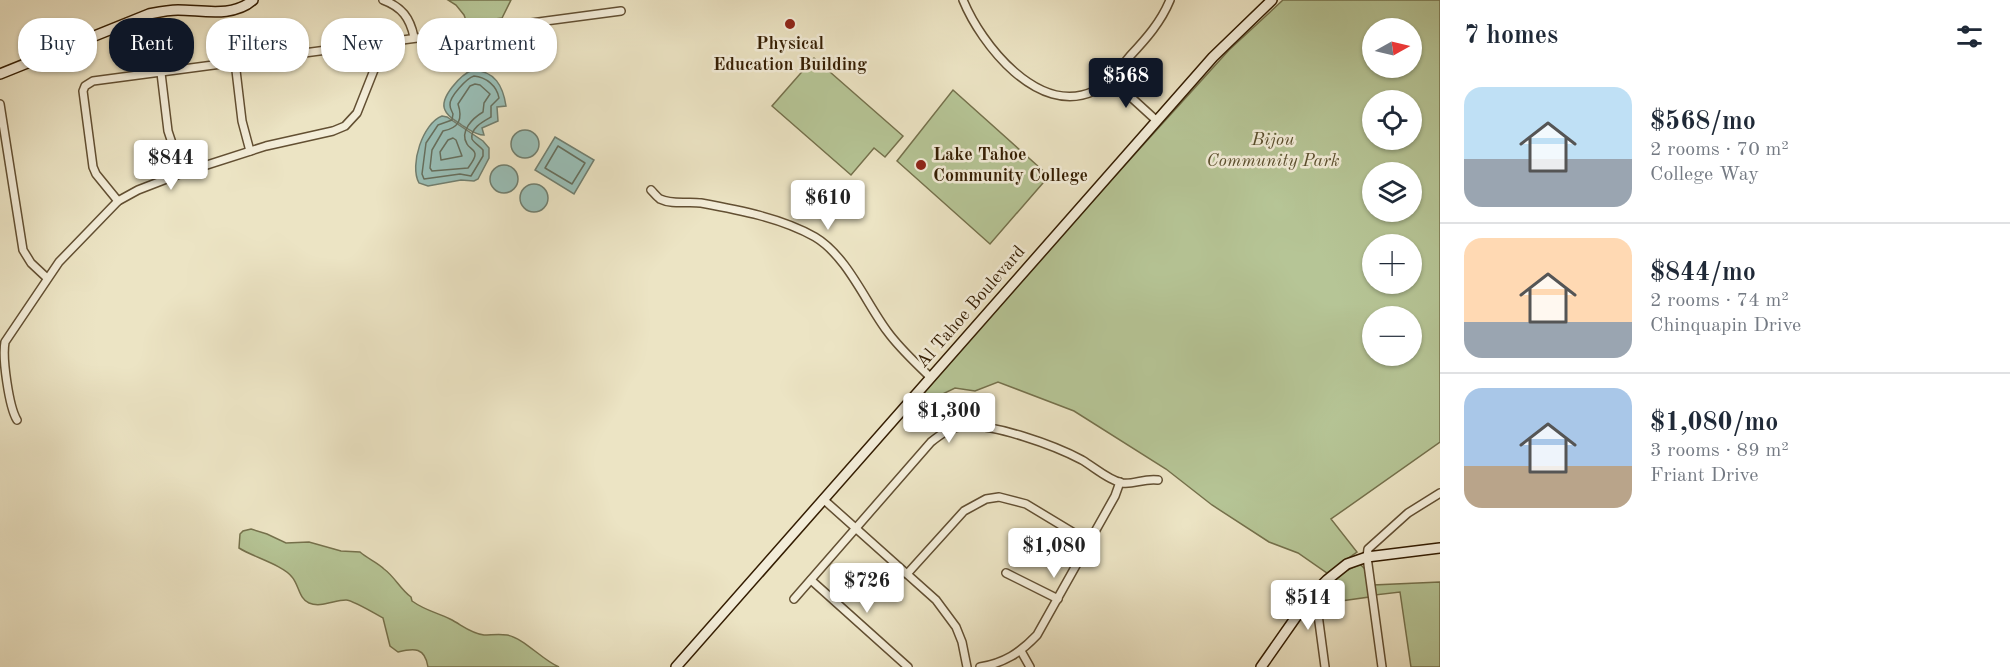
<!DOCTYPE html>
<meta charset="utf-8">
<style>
:root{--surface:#fff;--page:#f6f6f7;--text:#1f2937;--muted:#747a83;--line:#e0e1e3;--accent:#111827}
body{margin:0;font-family:"Old Standard TT",serif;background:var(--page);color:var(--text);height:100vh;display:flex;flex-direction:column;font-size:22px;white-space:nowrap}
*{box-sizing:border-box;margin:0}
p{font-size:20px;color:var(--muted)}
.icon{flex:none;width:33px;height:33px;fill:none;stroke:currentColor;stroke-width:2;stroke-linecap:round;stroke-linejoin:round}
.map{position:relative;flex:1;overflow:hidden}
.side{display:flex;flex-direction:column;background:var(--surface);width:570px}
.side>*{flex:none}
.guide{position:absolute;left:18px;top:18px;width:570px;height:54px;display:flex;gap:12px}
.needle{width:39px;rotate:82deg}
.controls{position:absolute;left:1362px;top:18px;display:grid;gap:12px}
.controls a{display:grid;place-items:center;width:60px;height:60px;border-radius:50%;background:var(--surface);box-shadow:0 2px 4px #0004;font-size:30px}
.price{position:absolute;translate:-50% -51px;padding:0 14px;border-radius:6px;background:#fff;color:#222;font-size:20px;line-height:39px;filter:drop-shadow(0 2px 3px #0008)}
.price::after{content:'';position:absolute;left:50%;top:36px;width:18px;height:14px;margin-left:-9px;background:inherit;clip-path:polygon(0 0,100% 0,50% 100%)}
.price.current{background:var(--accent);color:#fff}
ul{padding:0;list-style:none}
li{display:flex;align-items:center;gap:18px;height:150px;padding:0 24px}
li+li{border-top:2px solid var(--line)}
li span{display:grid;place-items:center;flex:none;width:168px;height:120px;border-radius:18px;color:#555}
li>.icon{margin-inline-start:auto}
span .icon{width:72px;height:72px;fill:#fffc;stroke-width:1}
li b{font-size:26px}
h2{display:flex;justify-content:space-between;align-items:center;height:72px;padding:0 24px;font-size:26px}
.pill{padding:0 21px;border-radius:24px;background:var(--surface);box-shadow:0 2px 4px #0004;font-size:21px;line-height:54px}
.pill.current{background:var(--accent);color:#fff}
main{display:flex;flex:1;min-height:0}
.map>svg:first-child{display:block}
.green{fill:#b6c596;stroke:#75714c;stroke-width:1.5;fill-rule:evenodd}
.water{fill:#99beb6;stroke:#717e6e;stroke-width:1.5}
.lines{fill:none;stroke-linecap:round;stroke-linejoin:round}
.shore{stroke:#666e5c;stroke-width:1.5}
.street-casing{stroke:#624f32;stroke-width:10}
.secondary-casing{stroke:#341d02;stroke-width:12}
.street{stroke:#f3edd9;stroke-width:7}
.secondary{stroke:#f3edd9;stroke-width:9}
.poi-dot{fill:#8f2418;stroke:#f3edd9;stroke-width:2}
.labels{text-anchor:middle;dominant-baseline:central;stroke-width:5;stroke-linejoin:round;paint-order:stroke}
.poi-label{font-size:18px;font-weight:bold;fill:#341d02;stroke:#f3edd9}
.park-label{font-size:18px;font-style:italic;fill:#5b4f2e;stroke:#f3edd9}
.street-label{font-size:18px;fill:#341d02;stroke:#f3edd9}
</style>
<main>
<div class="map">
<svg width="1440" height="667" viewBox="0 0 1440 667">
<rect width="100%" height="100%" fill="#ece4c4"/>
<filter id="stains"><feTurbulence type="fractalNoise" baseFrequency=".00333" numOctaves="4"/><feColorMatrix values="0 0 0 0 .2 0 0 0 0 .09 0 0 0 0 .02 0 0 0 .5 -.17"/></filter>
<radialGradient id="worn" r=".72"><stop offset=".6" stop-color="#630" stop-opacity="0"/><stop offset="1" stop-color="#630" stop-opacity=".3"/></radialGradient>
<!-- green -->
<g class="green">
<path d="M 448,0 L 511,0 L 502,18 L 467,23 L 464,15 L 456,5 Z"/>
<path d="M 1283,0 L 1440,0 L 1440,442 L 1331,519 L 1357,552 L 1327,573 L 1298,553 L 1269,542 L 1212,505 L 1166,469 L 1074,411 L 998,382 L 975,391 L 955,388 L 920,405 L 916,402 L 1019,282 L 1229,50 ZM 1372,28 L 1412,28 L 1412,68 L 1372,68 ZM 1372,100 L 1412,100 L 1412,140 L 1372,140 ZM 1372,172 L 1412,172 L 1412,212 L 1372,212 ZM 1372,244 L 1412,244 L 1412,284 L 1372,284 ZM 1372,316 L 1412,316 L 1412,356 L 1372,356 Z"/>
<path d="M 814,58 L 903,136 L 885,157 L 874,148 L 851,175 L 772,106 Z"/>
<path d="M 953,90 L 1049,176 L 990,244 L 897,161 Z"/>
<path d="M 251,529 L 267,534 L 286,543 L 309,542 L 341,551 L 360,552 C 368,559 377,562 384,569 C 395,577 400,589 411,597 L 412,601 C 426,611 436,612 450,619 C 462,625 470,633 484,635 C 491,635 499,634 507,635 C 524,638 542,660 559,667 L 428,667 C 425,647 414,648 398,652 L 390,646 L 383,618 C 376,614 352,600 346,600 C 334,600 321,608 309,603 C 299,599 299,585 292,577 C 283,565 253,557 239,548 L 240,534 L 243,531 Z"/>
<path d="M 1360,564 L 1365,569 L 1369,597 L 1320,604 L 1320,590 L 1339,574 Z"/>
<path d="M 1440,582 L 1440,667 L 1411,667 L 1400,592 L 1375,595 L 1373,585 Z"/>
</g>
<!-- water -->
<g class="water">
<path d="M 473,70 C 495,71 503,86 506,106 L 497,107 L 498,121 L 482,128 L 484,135 C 476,135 470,130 463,126 C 457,121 448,118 445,110 C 439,98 461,74 473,70 Z"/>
<path d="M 442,116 L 447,117 L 483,141 L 489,148 L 489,158 L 478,179 L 474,181 L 461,180 L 428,186 L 419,183 C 409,165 423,123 442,116 Z"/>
<circle cx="525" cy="144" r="14"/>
<path d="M 555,137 L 594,160 L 574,194 L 535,170 Z"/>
<circle cx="504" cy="179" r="14"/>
<circle cx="534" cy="198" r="14"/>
</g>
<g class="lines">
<!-- shore -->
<g class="shore">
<path d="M 474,76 C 486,77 497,86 499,98 L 491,106 L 491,117 C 484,121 470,128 472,139 C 474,143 480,146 483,150 L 483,156 L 471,176 L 460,174 L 424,179 L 422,174 L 426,143 L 438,125 L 452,120 L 453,114 C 452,111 450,109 450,105 C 449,97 467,78 474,76 Z"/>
<path d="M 475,84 L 480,85 L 490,94 L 484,103 L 483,112 C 473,118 459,131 467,144 C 469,148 476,150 475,155 C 475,159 470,165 468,168 L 432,171 L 430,168 L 432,150 L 443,131 C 459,128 463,119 458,104 L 470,86 Z"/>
<path d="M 453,138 L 456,140 L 462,156 L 441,160 L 440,152 L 448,140 Z"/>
<path d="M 558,146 L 585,163 L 572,184 L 545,168 Z"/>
</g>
<defs>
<g id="street">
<path d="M 383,0 C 402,7 410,18 414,37"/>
<path d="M 963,0 C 981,44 1038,117 1094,91 C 1109,84 1119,69 1130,56 C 1146,39 1161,22 1170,0"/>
<path d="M 235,62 L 242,121 L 250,151"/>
<path d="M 161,73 L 168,131 L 182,173"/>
<path d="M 1111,79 L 1157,121"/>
<path d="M 0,104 L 23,250 L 31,263 L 47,278"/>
<path d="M 651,190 C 654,193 657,197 660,199 C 672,205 689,201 701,203 C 739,210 782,218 815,237 C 847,256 866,303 887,331 C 900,349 916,363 931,378"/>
<path d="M 118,201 L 96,174 L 93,167 L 83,91 L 85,86 L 93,81 L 621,11"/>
<path d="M 17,420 C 9,407 2,358 5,342 L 59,262 L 118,201 L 138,190 L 182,173 L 266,146 L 333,131 L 345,126 L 357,113 L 376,65 L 380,43"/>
<path d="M 823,499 L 936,600 L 956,627 L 962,642 L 967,667"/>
<path d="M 1006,573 L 1058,599"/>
<path d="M 907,574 L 964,511 L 986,499 L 999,497 L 1026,504 L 1089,542"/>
<path d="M 811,580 L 908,667"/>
<path d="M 1315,592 L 1325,667"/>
<path d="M 794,599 L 931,442 C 941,434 951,427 964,426 C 995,424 1054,445 1082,460 C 1094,467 1108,480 1122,483 C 1133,485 1144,478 1158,480"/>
<path d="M 1021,651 L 1030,667"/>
<path d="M 980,667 C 1004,663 1020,653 1037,635 L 1115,496 L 1120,482"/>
<path d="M 1382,667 L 1367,557 L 1368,549 L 1408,513 L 1440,493"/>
</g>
<g id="secondary">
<path d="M 0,74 L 149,14 C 159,12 168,10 178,10 C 202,10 233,18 253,0"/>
<path d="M 676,667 L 1213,57 L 1272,0"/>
<path d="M 1261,667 L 1310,597 L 1327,580 L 1347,564 L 1367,557 L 1440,548"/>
</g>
</defs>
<!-- street casing -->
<use href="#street" class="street-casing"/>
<!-- secondary casing -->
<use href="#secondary" class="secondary-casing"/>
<!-- street -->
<use href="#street" class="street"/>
<!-- secondary -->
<use href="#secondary" class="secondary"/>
</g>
<!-- markers -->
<g class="poi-dot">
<circle cx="790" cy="24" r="6"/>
<circle cx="921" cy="165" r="6"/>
</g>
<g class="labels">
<!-- poi labels -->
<g class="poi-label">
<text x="790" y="44">Physical<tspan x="790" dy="21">Education Building</tspan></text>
<text x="933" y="155" text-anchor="start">Lake Tahoe<tspan x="933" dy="21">Community College</tspan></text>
</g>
<!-- park labels -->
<g class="park-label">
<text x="1273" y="140">Bijou<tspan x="1273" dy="21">Community Park</tspan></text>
</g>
<!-- street labels -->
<g class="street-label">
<text transform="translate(971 307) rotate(-49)">Al Tahoe Boulevard</text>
</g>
</g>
<rect width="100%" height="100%" filter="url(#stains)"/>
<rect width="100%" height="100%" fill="url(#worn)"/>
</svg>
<div class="controls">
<a><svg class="needle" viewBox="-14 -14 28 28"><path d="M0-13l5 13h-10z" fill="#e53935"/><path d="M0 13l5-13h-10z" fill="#747a83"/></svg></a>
<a><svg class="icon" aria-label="locate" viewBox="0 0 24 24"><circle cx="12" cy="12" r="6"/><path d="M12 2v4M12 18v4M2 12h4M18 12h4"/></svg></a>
<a><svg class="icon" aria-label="layers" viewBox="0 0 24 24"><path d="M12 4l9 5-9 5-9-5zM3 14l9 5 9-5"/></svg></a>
<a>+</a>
<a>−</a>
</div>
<b class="price current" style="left:1126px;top:109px">$568</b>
<b class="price" style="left:171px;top:191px">$844</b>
<b class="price" style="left:828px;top:231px">$610</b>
<b class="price" style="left:949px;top:444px">$1,300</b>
<b class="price" style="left:1054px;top:579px">$1,080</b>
<b class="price" style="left:867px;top:614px">$726</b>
<b class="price" style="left:1308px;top:631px">$514</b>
<div class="guide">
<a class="pill">Buy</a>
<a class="pill current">Rent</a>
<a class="pill">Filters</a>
<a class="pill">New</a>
<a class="pill">Apartment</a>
</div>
</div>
<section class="side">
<h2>7 homes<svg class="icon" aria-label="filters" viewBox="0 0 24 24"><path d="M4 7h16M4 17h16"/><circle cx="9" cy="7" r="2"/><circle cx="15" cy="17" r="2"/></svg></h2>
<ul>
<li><span style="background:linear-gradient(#bfe0f5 60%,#9aa5b1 0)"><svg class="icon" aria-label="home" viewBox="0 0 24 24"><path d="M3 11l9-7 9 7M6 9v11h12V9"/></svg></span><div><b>$568/mo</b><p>2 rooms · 70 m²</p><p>College Way</p></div></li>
<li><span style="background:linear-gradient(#ffd9b3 70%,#9aa5b1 0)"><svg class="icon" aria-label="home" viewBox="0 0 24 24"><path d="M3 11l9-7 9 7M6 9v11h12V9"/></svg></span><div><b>$844/mo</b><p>2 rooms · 74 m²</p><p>Chinquapin Drive</p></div></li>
<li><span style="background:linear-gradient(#a9c7e8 65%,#b9a48a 0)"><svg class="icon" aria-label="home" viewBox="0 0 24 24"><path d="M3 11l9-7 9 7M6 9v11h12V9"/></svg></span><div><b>$1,080/mo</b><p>3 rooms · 89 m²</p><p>Friant Drive</p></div></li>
</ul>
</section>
</main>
